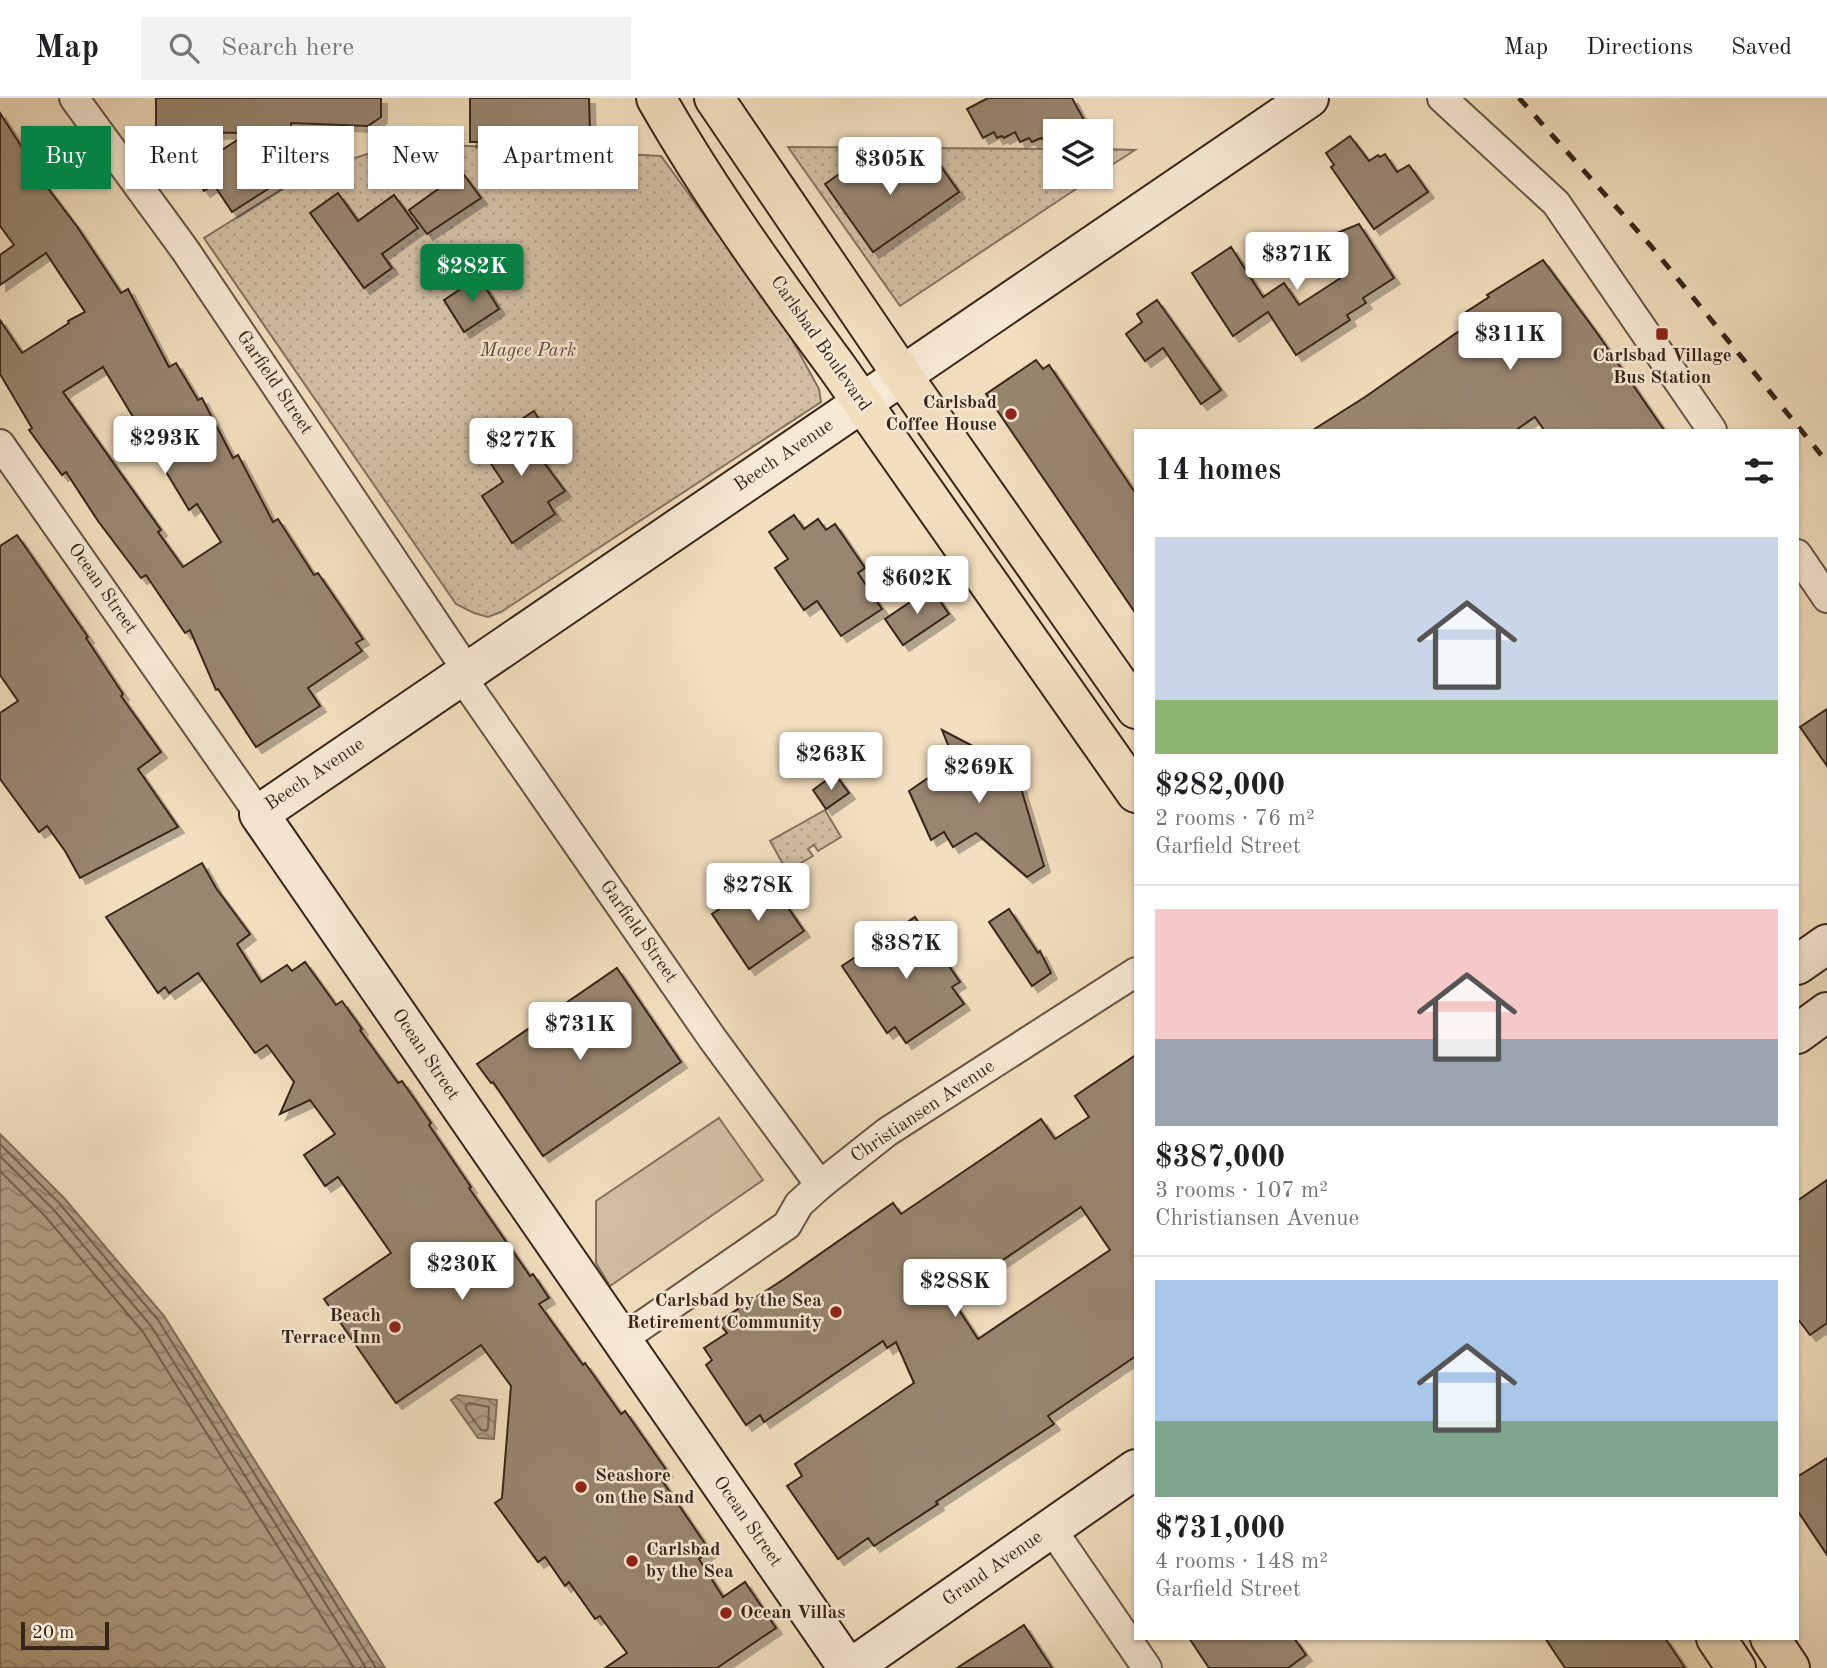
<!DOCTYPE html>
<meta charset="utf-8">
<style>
:root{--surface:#fff;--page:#f2f2f2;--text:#202124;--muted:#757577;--line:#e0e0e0;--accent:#0b8043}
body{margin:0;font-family:"Old Standard TT",serif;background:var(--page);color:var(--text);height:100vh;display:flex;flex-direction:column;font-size:26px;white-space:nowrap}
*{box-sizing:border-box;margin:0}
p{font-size:23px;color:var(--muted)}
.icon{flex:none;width:38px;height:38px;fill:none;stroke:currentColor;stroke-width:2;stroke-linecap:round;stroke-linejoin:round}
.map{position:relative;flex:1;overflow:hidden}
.side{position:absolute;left:1134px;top:331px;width:665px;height:1211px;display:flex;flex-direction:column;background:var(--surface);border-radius:0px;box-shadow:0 2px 5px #0004}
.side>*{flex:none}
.top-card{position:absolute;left:21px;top:28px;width:665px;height:63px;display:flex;gap:14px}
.controls{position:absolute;left:1043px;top:21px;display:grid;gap:14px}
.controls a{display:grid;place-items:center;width:70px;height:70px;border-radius:0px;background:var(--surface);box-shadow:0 2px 5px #0004;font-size:35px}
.scale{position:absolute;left:21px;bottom:18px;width:88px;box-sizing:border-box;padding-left:7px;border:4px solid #372518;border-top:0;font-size:19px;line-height:24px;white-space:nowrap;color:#372518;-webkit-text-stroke:5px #f7ead5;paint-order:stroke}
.price{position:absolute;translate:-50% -60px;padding:0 16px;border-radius:7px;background:#fff;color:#222;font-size:23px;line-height:46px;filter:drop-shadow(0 2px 4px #0008)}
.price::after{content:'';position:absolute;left:50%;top:42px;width:21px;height:16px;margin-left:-10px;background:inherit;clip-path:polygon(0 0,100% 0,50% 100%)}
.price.active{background:var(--accent);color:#fff}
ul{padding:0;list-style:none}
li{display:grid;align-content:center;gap:14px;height:371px;padding:0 21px}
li+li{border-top:2px solid var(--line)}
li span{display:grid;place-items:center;height:217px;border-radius:0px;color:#555}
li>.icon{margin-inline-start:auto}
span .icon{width:126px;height:126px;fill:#fffc;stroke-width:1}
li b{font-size:30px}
h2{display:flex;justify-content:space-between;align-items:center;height:84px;padding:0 21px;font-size:30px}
.chip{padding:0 24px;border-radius:0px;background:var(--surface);box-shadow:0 2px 5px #0004;font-size:24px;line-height:63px}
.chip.active{background:var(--accent);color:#fff}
header{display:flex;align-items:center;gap:42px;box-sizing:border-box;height:98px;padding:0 35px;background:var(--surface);border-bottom:2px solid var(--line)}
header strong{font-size:33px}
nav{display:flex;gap:38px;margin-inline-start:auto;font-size:24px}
.search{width:490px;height:63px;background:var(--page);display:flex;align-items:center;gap:18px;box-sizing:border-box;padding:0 24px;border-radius:0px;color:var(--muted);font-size:26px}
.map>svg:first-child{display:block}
.grass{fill:#d2bfa3;stroke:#84725e;stroke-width:2}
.park{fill:url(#park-dots);stroke:#84725e;stroke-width:2}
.water{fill:url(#water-waves);stroke:#816f5a;stroke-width:2}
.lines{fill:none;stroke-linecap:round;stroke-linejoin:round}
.shore{stroke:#74624f;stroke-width:2}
.building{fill:#98866f;stroke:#372518;stroke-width:2;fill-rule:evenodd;filter:url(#shadow)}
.street-casing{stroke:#665442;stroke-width:32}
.secondary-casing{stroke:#372518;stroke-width:42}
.primary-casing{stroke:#372518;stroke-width:42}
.street{stroke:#f7ead5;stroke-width:28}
.secondary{stroke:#f7ead5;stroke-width:38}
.primary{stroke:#f2dfbf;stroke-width:38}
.rail{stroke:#372518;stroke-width:5;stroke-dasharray:12 12;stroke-linecap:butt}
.poi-dot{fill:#8f2418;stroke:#f7ead5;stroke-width:2.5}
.labels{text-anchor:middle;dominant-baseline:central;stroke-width:5;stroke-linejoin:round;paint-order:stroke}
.street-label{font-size:19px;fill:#372518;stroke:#f7ead5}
.park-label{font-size:19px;font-style:italic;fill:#5e4c3b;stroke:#f7ead5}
.poi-label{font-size:19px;font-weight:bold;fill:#372518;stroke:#f7ead5;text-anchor:end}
</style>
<header>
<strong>Map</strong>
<div class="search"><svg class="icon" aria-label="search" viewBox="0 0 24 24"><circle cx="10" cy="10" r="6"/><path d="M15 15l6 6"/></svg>Search here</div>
<nav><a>Map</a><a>Directions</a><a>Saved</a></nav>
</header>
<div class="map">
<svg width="1827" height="1570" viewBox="0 0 1827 1570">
<defs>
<pattern id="park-dots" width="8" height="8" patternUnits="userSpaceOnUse" patternTransform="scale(1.75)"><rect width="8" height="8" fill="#d2bfa3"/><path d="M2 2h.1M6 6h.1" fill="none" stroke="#b5a48c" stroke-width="1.8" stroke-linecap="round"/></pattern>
<pattern id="water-waves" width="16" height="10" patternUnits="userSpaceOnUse" patternTransform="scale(1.75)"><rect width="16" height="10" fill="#b2a086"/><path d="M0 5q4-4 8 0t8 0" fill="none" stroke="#92826d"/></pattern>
<filter id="shadow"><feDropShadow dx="6" dy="6" stdDeviation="0" flood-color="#0004"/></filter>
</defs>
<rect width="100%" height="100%" fill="#f2dfbf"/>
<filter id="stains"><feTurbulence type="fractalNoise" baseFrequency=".00286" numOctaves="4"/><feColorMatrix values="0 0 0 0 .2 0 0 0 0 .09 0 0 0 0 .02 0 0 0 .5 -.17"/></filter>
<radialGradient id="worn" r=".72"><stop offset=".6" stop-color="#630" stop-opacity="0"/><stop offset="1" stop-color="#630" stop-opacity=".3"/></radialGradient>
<!-- grass -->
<path class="grass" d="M 719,1020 L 763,1082 L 610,1188 L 596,1165 L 596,1103 Z"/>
<!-- park -->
<g class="park">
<path d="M 450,47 L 661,58 L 783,225 L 819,291 L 821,304 L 501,514 L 488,519 L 474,515 L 456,506 L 204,140 L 306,76 L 392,48 Z"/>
<path d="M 788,49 L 1055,51 L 1055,79 L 1094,79 L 900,208 Z"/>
<path d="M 1101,51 L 1135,52 L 1101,74 Z"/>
<path d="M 825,712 L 841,739 L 818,753 L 814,747 L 808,751 L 813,758 L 787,773 L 770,743 Z"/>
</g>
<!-- water -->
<g class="water">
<path d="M 0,1036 L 64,1100 L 164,1218 L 385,1570 L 0,1570 Z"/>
<path d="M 458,1297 L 497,1302 L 494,1341 L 478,1340 L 451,1302 Z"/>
</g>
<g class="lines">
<!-- shore -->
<g class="shore">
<path d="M 0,1046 L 59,1105 L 158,1222 L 376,1570"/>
<path d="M 0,1058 L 53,1111 L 151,1228 L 366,1570"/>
<path d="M 0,1073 L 45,1118 L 143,1234 L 354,1570"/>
<path d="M 469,1305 L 489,1309 L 488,1330 L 486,1333 L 481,1332 L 466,1311 L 466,1307 Z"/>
</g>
</g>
<!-- building -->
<g class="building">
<path d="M 156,0 L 381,0 L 381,19 L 368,28 L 291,25 L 291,35 L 271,35 L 296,73 L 232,114 L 214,87 L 204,93 L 191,72 L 248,35 L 156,34 Z"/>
<path d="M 470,0 L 589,0 L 590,33 L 549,34 L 549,43 L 470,44 Z"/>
<path d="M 988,0 L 1072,0 L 1084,22 L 1062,33 L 1055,33 L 1042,41 L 1041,40 L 1032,44 L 1029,40 L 1020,44 L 1015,34 L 1004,40 L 1002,38 L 997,40 L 994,34 L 983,40 L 967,11 Z"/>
<path d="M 0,15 L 34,68 L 32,69 L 78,130 L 121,195 L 128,191 L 169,269 L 176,265 L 198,302 L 202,300 L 233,360 L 238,357 L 273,424 L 278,421 L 314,477 L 318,475 L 363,541 L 356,545 L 362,553 L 308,590 L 320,608 L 256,649 L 218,591 L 216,592 L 190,532 L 185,535 L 146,477 L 141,480 L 98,423 L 66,374 L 62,377 L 29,332 L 32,330 L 0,276 L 0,222 L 22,255 L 69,225 L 68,223 L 85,214 L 46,155 L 0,187 L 0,157 L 14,147 L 0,128 ZM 103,269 L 189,412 L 197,406 L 221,444 L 183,469 L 158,434 L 161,432 L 63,294 Z"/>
<path d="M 1350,38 L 1369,63 L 1378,57 L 1380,59 L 1385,56 L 1397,74 L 1409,67 L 1428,94 L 1374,131 L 1331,69 L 1334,67 L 1326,55 Z"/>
<path d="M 930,53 L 959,94 L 873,154 L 825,86 L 868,56 L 887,82 Z"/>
<path d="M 462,74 L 481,100 L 427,136 L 409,112 Z"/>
<path d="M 338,95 L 358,123 L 394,97 L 418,130 L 382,156 L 392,170 L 364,190 L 310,115 Z"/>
<path d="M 1359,126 L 1394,180 L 1363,200 L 1366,205 L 1347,217 L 1350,222 L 1296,257 L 1268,214 L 1233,238 L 1192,175 L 1231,149 L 1263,199 L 1284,185 L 1299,207 L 1342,179 L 1326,155 L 1334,150 L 1327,139 Z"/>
<path d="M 1543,162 L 1597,235 L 1664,332 L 1544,332 L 1535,319 L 1516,332 L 1313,332 L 1365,299 L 1469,226 L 1468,225 L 1472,223 L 1466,214 L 1489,199 L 1487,197 Z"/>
<path d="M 479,179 L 499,211 L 464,234 L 444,202 Z"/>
<path d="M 1157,202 L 1221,292 L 1201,306 L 1163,250 L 1145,263 L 1126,236 L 1142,224 L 1137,216 Z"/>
<path d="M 1036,262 L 1043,271 L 1049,267 L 1136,396 L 1136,516 L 986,296 Z"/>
<path d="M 534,313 L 551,341 L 534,351 L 565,393 L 548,404 L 555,416 L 512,445 L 482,398 L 503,384 L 480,349 Z"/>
<path d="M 794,417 L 804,431 L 818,421 L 826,432 L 835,426 L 865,470 L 858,475 L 882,511 L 841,538 L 817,503 L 804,512 L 775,470 L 788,461 L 769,434 Z"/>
<path d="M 17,437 L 88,539 L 86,540 L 123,596 L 121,598 L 161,654 L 138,671 L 178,729 L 80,780 L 65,753 L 47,728 L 39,734 L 0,681 L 0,615 L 18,603 L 0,577 L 0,448 Z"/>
<path d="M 931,490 L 949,516 L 903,547 L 885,521 Z"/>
<path d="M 1827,611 L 1827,668 L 1800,629 Z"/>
<path d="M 942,632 L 1015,670 L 1044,768 L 1027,779 L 976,735 L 953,749 L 944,734 L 931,742 L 909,693 L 954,662 Z"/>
<path d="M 835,676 L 849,695 L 826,711 L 813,692 Z"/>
<path d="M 202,765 L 216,790 L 250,836 L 237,846 L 261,884 L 287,867 L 292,873 L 305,864 L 336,907 L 342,903 L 362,931 L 360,932 L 398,985 L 402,983 L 431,1025 L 429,1027 L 471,1089 L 469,1090 L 530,1178 L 533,1176 L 549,1200 L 539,1206 L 583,1267 L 585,1265 L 621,1316 L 625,1313 L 667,1373 L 659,1378 L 710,1453 L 699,1461 L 723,1499 L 745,1484 L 776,1530 L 717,1570 L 605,1570 L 627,1555 L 600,1518 L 595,1521 L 569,1484 L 565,1488 L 545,1459 L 538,1464 L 495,1405 L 502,1400 L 511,1288 L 481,1247 L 396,1305 L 324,1201 L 391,1155 L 338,1079 L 325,1088 L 304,1057 L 335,1036 L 310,1002 L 280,1016 L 294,984 L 267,947 L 255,955 L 198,875 L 169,895 L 165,889 L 158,895 L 106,819 Z"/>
<path d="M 767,779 L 804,833 L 749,871 L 712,816 Z"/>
<path d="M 1009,811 L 1038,855 L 1040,853 L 1051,875 L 1032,888 L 989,824 Z"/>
<path d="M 915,819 L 960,884 L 952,889 L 964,906 L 906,945 L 895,929 L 887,935 L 842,868 Z"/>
<path d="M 617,870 L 681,964 L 543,1058 L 493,984 L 491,985 L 477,966 Z"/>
<path d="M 1136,957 L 1136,1258 L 1048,1318 L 1054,1326 L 936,1404 L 938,1406 L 874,1448 L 868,1440 L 838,1461 L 787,1388 L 802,1378 L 795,1366 L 914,1285 L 896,1244 L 887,1250 L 883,1243 L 764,1324 L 760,1317 L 746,1327 L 706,1267 L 712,1262 L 704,1250 L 727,1235 L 718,1224 L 784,1181 L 893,1105 L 901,1116 L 1041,1021 L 1055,1041 L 1089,1019 L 1075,998 ZM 1081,1109 L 1110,1152 L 978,1241 L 950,1198 Z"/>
<path d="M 1827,1082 L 1827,1225 L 1810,1237 L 1797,1220 L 1797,1103 Z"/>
<path d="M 1827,1360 L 1827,1457 L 1797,1412 L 1797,1379 Z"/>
<path d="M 1024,1527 L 1052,1570 L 957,1570 Z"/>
<path d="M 1189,1540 L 1294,1540 L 1306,1557 L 1288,1570 L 1209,1570 Z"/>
<path d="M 1545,1540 L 1665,1540 L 1685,1570 L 1565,1570 Z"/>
</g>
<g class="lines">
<defs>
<g id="street">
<path d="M 74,0 L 185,152 L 468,574"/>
<path d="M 1442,0 L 1556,105 L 1712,332"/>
<path d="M 0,346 L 259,716"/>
<path d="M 1797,456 L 1827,500"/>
<path d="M 461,578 L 712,940 L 820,1087"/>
<path d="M 621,1242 L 787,1127 L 799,1106 L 820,1087 L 887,1034 L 1136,874"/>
<path d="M 1051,1430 L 1147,1570"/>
</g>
<g id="secondary">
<path d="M 1797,867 L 1827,846"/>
<path d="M 1797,936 L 1827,914"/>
<path d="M 848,1570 L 259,716 L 1309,0"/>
<path d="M 851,1570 L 1136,1371"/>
</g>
<g id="primary">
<path d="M 656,0 C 709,93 773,182 837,269 L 1136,695"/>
<path d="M 714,0 L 902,277 L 1136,611"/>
<path d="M 1716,1540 L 1736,1570"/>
<path d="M 1770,1540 L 1790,1570"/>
</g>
</defs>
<!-- street casing -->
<use href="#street" class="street-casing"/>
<!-- secondary casing -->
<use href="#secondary" class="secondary-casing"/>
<!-- primary casing -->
<use href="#primary" class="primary-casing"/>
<!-- street -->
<use href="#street" class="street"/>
<!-- secondary -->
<use href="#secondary" class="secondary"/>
<!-- primary -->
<use href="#primary" class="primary"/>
<!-- rail -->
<path class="rail" d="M 1519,0 L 1651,148 L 1827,364"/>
</g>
<!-- markers -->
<g class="poi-dot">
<rect x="1655" y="229" width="14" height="14" rx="3.5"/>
<circle cx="1011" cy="316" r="7"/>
<circle cx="836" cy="1214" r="7"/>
<circle cx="395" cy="1229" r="7"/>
<circle cx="581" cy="1389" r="7"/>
<circle cx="632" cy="1463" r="7"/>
<circle cx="726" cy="1515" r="7"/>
</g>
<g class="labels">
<!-- street labels -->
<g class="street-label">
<text transform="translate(820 246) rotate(55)">Carlsbad Boulevard</text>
<text transform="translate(274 285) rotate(56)">Garfield Street</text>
<text transform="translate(784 358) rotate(-34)">Beech Avenue</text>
<text transform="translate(102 491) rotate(55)">Ocean Street</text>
<text transform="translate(315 677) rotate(-34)">Beech Avenue</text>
<text transform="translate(638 834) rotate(55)">Garfield Street</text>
<text transform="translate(425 957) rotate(56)">Ocean Street</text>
<text transform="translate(923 1014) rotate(-34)">Christiansen Avenue</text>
<text transform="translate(747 1424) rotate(55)">Ocean Street</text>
<text transform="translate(993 1471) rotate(-35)">Grand Avenue</text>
</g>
<!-- park labels -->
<g class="park-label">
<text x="528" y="253">Magee Park</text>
</g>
<!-- poi labels -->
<g class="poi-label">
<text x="1662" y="258" text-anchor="middle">Carlsbad Village<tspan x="1662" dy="22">Bus Station</tspan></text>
<text x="997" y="305">Carlsbad<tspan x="997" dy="22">Coffee House</tspan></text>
<text x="822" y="1203">Carlsbad by the Sea<tspan x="822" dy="22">Retirement Community</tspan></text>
<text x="381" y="1218">Beach<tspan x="381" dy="22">Terrace Inn</tspan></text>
<text x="595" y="1378" text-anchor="start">Seashore<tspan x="595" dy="22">on the Sand</tspan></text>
<text x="646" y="1452" text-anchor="start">Carlsbad<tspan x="646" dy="22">by the Sea</tspan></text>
<text x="740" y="1515" text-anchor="start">Ocean Villas</text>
</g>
</g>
<rect width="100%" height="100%" filter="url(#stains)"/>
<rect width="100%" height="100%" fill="url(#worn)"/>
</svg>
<div class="controls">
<a><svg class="icon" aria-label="layers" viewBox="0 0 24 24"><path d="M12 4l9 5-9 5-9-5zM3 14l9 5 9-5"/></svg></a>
</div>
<div class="scale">20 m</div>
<b class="price" style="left:890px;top:99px">$305K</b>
<b class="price" style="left:1297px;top:194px">$371K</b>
<b class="price active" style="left:472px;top:206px">$282K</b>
<b class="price" style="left:1510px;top:274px">$311K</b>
<b class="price" style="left:165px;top:378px">$293K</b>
<b class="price" style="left:521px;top:380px">$277K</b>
<b class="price" style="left:917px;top:518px">$602K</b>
<b class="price" style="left:831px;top:694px">$263K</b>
<b class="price" style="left:979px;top:707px">$269K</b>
<b class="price" style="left:758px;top:825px">$278K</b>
<b class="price" style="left:906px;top:883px">$387K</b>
<b class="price" style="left:580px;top:964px">$731K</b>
<b class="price" style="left:462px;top:1204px">$230K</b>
<b class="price" style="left:955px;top:1221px">$288K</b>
<div class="top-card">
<a class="chip active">Buy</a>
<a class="chip">Rent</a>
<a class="chip">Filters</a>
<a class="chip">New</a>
<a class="chip">Apartment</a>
</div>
<section class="side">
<h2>14 homes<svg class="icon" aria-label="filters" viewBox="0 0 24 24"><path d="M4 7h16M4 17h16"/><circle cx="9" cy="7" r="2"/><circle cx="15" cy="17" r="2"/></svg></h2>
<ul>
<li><span style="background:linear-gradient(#c9d6e8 75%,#8fb573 0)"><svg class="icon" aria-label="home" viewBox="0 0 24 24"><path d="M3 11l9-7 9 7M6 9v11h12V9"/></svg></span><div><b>$282,000</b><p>2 rooms · 76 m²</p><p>Garfield Street</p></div></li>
<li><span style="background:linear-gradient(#f6c9c9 60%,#9aa5b1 0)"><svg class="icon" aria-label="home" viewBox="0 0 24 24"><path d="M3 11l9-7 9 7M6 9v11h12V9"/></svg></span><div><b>$387,000</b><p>3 rooms · 107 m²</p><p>Christiansen Avenue</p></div></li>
<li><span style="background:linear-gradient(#a9c7e8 65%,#7fa58c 0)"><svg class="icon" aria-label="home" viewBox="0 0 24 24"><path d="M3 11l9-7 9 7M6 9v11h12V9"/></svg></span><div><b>$731,000</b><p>4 rooms · 148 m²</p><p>Garfield Street</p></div></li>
</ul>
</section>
</div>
